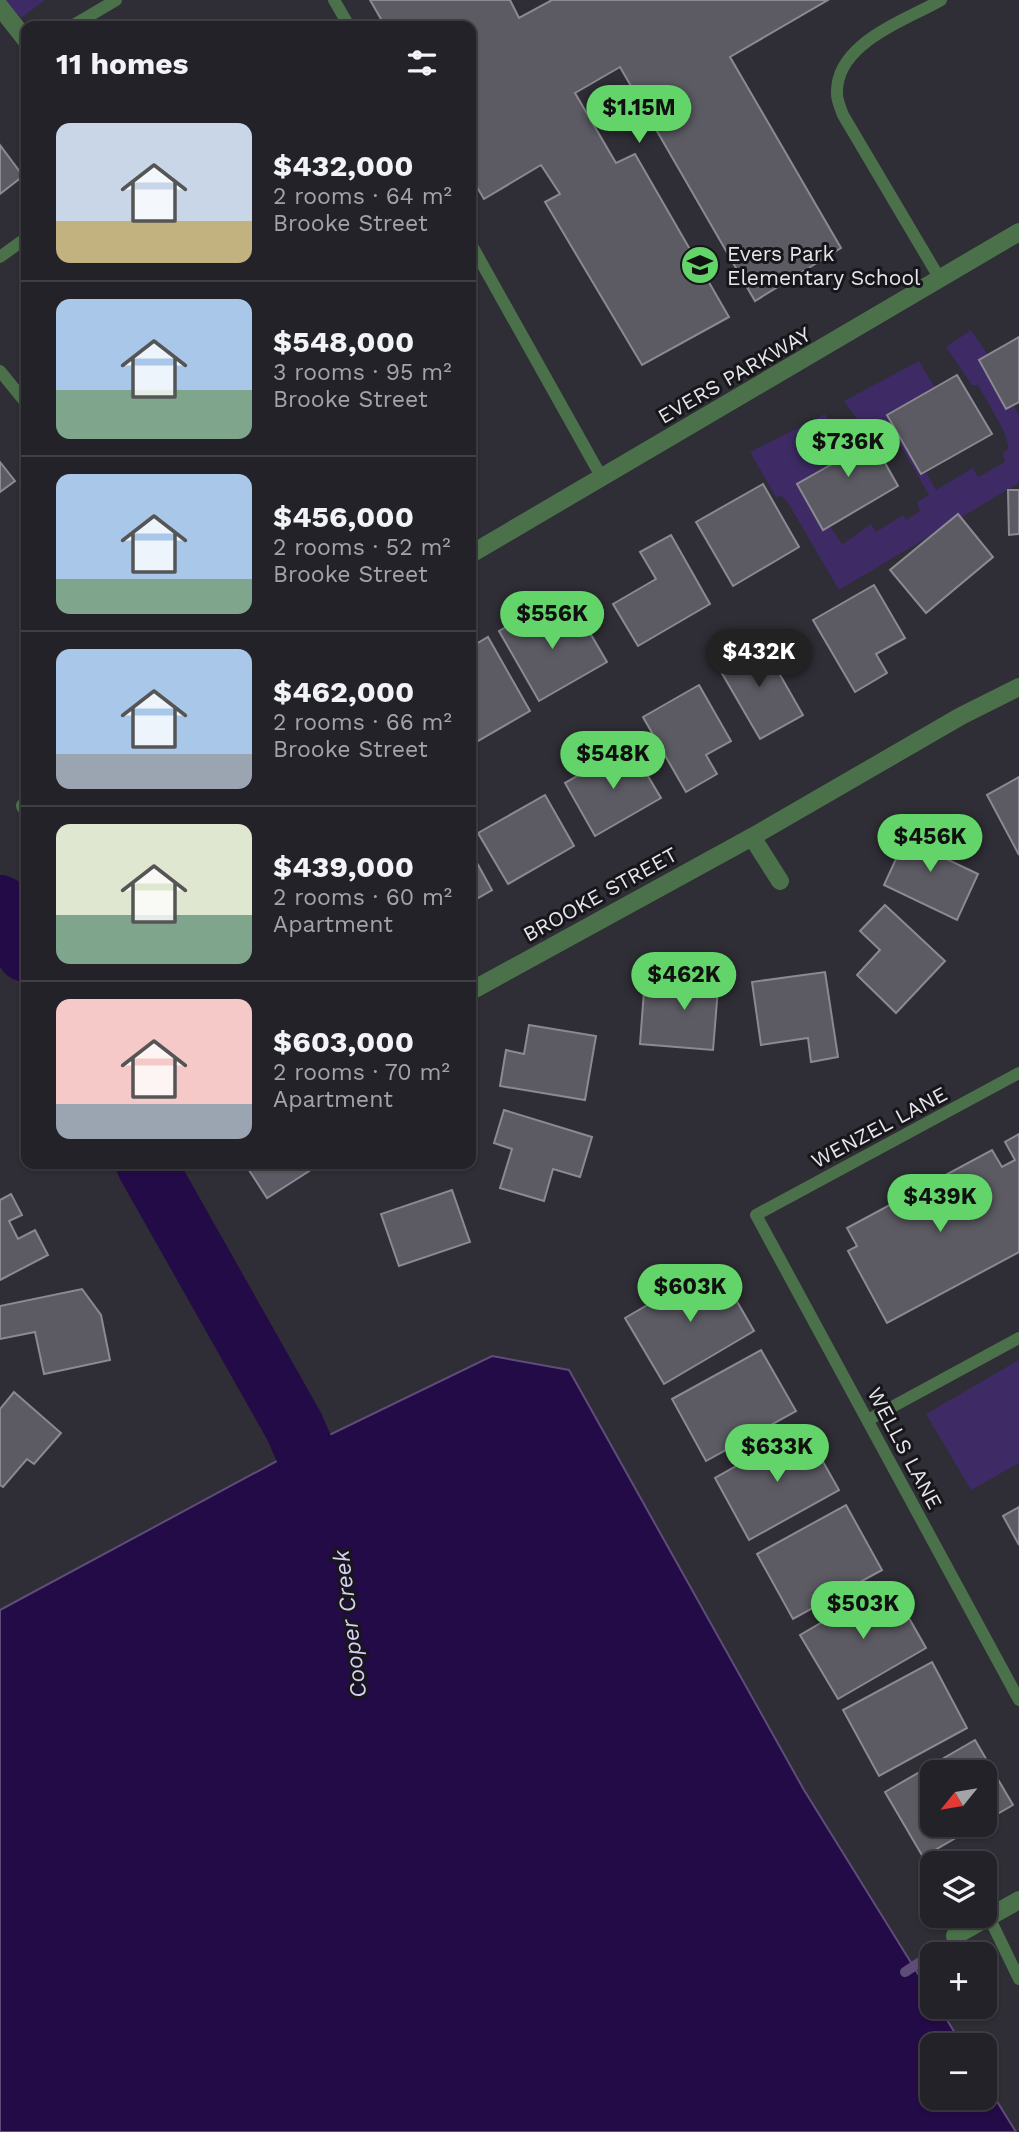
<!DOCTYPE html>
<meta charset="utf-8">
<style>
:root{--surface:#232228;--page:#2b2a30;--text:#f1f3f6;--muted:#a3a4a8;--line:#403f45;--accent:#62d469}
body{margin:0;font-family:"Work Sans",sans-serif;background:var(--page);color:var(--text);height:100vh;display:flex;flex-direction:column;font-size:26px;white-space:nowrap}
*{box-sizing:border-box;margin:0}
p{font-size:23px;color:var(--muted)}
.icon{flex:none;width:38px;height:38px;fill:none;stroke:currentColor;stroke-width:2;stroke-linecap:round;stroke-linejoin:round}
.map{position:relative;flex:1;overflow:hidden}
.side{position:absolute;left:21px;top:21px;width:455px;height:1148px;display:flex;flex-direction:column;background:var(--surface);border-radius:14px;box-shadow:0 2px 5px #0004,0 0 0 2px var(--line)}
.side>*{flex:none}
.needle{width:46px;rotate:240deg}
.controls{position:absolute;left:920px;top:1760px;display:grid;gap:14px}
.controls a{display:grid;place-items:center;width:77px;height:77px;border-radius:14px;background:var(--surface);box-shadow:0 2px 5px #0004,0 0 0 2px var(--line);font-size:35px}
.price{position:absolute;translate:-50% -60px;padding:0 16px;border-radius:24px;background:var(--accent);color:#111;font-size:23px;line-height:46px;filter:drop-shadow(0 2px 4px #0008)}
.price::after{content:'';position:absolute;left:50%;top:42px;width:21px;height:16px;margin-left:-10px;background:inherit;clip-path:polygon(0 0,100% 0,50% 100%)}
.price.active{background:#222;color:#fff}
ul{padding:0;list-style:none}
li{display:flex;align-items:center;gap:21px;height:175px;padding:0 35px}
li+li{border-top:2px solid var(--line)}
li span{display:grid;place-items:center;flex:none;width:196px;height:140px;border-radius:14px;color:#555}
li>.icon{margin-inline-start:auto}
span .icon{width:84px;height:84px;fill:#fffc;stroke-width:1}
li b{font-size:30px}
h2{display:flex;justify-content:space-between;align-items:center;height:84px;padding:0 35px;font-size:30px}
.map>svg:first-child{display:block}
.green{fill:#3e2b65}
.water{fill:#230b47;stroke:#5e4d78;stroke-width:2}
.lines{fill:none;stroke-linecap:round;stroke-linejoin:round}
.stream{stroke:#5e4d78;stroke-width:10}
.river{stroke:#230b47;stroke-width:60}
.building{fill:#5c5a62;stroke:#8b8992;stroke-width:2}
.service{stroke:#4b714b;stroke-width:12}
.minor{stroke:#4b714b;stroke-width:18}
.labels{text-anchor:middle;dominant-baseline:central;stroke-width:6;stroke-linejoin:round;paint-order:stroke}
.poi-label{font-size:21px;fill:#e7e6eb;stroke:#17161a;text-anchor:start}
.street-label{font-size:21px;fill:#e7e6eb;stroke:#17161a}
.water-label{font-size:23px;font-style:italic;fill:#d7cef4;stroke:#17161a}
</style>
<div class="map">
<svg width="1019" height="2132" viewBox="0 0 1019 2132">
<rect width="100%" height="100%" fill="#2f2d35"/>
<!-- green -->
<g class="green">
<path d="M 0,0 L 45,0 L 13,24 Z"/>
<path d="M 971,330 L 998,370 L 994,374 L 1019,415 L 1019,483 L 839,590 L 787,501 L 782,496 L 776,497 L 750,452 L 825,414 L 848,458 L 813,498 L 839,540 L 843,544 L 871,524 L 876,532 L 903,515 L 906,520 L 920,511 L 917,502 L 929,495 L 901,446 L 896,448 L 888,431 L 871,439 L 844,401 L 919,361 L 941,398 L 909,442 L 936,490 L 973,468 L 978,477 L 1005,462 L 1003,453 L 1009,449 L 1004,431 L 978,385 L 972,385 L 946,347 Z"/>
<path d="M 1019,1360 L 1019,1463 L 971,1490 L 926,1414 Z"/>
</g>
<!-- water -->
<path class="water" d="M 492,1356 L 569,1370 L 804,1790 L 933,1998 L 933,2007 L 939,2007 L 963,2046 L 933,2046 L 933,2098 L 985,2098 L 985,2082 L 1016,2132 L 0,2132 L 0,1610 L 288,1455 Z"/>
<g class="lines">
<!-- stream -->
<path class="stream" d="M 905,1972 L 934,1953"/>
<!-- river -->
<g class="river">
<path d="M 0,905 L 26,952"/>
<path d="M 146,1164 L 294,1426 L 336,1522"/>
</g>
</g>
<!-- building -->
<g class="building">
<path d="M 370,0 L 510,0 L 519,18 L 552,0 L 828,0 L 730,57 L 841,248 L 755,301 L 620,67 L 575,93 L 616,163 L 635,154 L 729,317 L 642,365 L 545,202 L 560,194 L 541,165 L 484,199 L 471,177 L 471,26 L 385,26 Z"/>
<path d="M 0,145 L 23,176 L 0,194 Z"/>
<path d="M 1019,337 L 1019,402 L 1006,409 L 979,360 Z"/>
<path d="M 957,375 L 992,434 L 921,474 L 887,415 Z"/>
<path d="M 862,422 L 898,486 L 823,530 L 797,484 L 841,459 L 830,441 Z"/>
<path d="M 0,462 L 15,481 L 0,492 Z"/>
<path d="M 763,484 L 799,547 L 733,586 L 696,522 Z"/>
<path d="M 1008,490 L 1019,490 L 1019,534 L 1009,535 Z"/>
<path d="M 958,514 L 993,557 L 926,613 L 890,570 Z"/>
<path d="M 671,535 L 710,604 L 638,646 L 613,604 L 656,579 L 640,552 Z"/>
<path d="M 874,585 L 905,638 L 876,654 L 887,673 L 855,692 L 813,620 Z"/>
<path d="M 537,609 L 547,626 L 576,609 L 607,662 L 539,701 L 499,631 Z"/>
<path d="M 488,637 L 530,711 L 471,745 L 471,692 L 474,690 L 471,685 L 471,647 Z"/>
<path d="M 759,638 L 803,715 L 760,739 L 716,663 Z"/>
<path d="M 699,685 L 731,741 L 706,755 L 717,774 L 686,792 L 643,717 Z"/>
<path d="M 630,746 L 661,798 L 595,836 L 565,783 Z"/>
<path d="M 1019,777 L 1019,855 L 987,795 Z"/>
<path d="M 545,795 L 574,846 L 508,884 L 478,833 Z"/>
<path d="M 912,824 L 945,839 L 938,855 L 978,874 L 957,920 L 884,885 Z"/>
<path d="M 471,852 L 492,890 L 471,902 Z"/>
<path d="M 885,905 L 945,961 L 896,1013 L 857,975 L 880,950 L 860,931 Z"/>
<path d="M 688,962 L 720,964 L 713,1050 L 640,1044 L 644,991 L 686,994 Z"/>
<path d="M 825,972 L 838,1057 L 811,1062 L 808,1038 L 761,1045 L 752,982 Z"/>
<path d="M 529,1025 L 596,1036 L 585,1100 L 500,1086 L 506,1050 L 524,1054 Z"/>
<path d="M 504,1110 L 592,1137 L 580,1177 L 553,1169 L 544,1201 L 500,1188 L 512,1149 L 494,1143 Z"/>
<path d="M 1019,1134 L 1019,1252 L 887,1323 L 848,1251 L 857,1246 L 847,1228 L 992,1150 L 1002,1167 L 1015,1160 L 1005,1142 Z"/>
<path d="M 245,1164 L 312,1164 L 314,1168 L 267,1198 Z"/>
<path d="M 452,1190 L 470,1242 L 399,1266 L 381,1214 Z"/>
<path d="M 11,1194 L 22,1215 L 9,1221 L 18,1239 L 35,1230 L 48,1255 L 0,1280 L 0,1200 Z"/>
<path d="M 716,1265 L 754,1331 L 664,1384 L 625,1318 Z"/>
<path d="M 82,1289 L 101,1315 L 110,1360 L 44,1374 L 35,1332 L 0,1339 L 0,1306 Z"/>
<path d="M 761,1350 L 796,1411 L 706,1461 L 672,1399 Z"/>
<path d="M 14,1392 L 61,1433 L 34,1464 L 27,1459 L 3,1487 L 0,1485 L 0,1409 Z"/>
<path d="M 804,1428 L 839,1490 L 749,1540 L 715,1478 Z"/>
<path d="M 846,1505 L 882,1570 L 793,1619 L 757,1554 Z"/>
<path d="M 1019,1507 L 1019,1545 L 1003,1516 Z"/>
<path d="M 889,1583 L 926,1648 L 838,1699 L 800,1635 Z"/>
<path d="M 932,1662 L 967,1728 L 879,1776 L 843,1710 Z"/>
<path d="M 975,1740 L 1013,1805 L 985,1821 L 985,1773 L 933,1773 L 933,1825 L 978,1825 L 923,1857 L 885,1792 Z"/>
</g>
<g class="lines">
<!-- service -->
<g class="service">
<path d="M 334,0 L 349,26"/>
<path d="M 72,26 L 116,0"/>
<path d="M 471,244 L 602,478"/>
<path d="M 0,257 L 26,238"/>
<path d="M 940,279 L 843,115 C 841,109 837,101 837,94 C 835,43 905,21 941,0"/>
<path d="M 0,371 L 26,403"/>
<path d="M 1019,1073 L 756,1215 L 1019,1700"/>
<path d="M 868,1420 L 1019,1338"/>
<path d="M 989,1917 L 1019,1979"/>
</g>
<!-- minor -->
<g class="minor">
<path d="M 0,7 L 26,40"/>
<path d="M 471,554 L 1019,232"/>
<path d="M 25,806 L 26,805"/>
<path d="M 752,837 L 780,881"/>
<path d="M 471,991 L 752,837 L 961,716 L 1019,687"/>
<path d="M 955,1936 L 1019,1900"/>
</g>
</g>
<!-- icons -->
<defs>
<symbol id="school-disc" viewBox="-11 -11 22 22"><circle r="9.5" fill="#62d469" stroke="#17161a"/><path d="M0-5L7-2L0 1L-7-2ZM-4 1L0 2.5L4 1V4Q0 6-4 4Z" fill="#111"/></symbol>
</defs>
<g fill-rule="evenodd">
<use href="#school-disc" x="678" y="243" width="44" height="44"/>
</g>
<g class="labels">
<!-- poi labels -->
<g class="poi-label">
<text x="727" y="253">Evers Park<tspan x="727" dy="24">Elementary School</tspan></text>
</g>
<!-- street labels -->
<g class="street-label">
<text transform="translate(734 375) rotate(-30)">EVERS PARKWAY</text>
<text transform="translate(600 894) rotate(-29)">BROOKE STREET</text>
<text transform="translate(879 1127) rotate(-28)">WENZEL LANE</text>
<text transform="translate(905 1448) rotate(62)">WELLS LANE</text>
</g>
<!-- water labels -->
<g class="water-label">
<text transform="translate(350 1624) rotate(-97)">Cooper Creek</text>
</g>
</g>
</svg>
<div class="controls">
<a><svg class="needle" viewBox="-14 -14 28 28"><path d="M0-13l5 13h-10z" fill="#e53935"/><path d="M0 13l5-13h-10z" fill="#a3a4a8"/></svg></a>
<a><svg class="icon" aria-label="layers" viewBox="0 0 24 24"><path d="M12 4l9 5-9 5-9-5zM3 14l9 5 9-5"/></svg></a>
<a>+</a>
<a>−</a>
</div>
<b class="price" style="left:639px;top:145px">$1.15M</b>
<b class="price" style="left:848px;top:479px">$736K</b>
<b class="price" style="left:552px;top:651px">$556K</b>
<b class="price active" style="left:759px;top:689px">$432K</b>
<b class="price" style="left:613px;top:791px">$548K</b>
<b class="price" style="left:930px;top:874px">$456K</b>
<b class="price" style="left:684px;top:1012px">$462K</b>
<b class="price" style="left:940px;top:1234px">$439K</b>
<b class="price" style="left:690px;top:1324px">$603K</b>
<b class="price" style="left:777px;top:1484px">$633K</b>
<b class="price" style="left:863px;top:1641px">$503K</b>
<section class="side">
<h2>11 homes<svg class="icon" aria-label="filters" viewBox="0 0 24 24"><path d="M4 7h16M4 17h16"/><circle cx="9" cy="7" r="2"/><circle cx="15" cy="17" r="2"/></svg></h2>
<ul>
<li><span style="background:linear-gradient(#c9d6e8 70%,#c2b280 0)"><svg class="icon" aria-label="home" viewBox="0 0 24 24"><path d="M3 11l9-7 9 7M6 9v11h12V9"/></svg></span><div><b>$432,000</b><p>2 rooms · 64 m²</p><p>Brooke Street</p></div></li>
<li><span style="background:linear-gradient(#a9c7e8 65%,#7fa58c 0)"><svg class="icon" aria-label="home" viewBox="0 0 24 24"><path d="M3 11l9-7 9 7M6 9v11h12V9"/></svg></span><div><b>$548,000</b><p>3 rooms · 95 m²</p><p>Brooke Street</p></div></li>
<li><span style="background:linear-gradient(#a9c7e8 75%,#7fa58c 0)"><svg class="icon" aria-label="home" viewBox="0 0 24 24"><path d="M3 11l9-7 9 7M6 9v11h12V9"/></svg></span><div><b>$456,000</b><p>2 rooms · 52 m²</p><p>Brooke Street</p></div></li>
<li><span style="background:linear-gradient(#a9c7e8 75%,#9aa5b1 0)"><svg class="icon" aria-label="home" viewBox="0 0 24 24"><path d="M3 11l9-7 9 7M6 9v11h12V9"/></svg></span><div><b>$462,000</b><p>2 rooms · 66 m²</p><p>Brooke Street</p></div></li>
<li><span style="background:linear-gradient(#dfe7d0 65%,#7fa58c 0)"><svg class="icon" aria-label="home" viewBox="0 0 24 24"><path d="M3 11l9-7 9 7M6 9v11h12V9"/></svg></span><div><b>$439,000</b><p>2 rooms · 60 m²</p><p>Apartment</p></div></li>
<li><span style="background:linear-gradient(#f6c9c9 75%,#9aa5b1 0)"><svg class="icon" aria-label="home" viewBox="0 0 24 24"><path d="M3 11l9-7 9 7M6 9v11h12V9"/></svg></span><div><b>$603,000</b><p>2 rooms · 70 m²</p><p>Apartment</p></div></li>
</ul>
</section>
</div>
